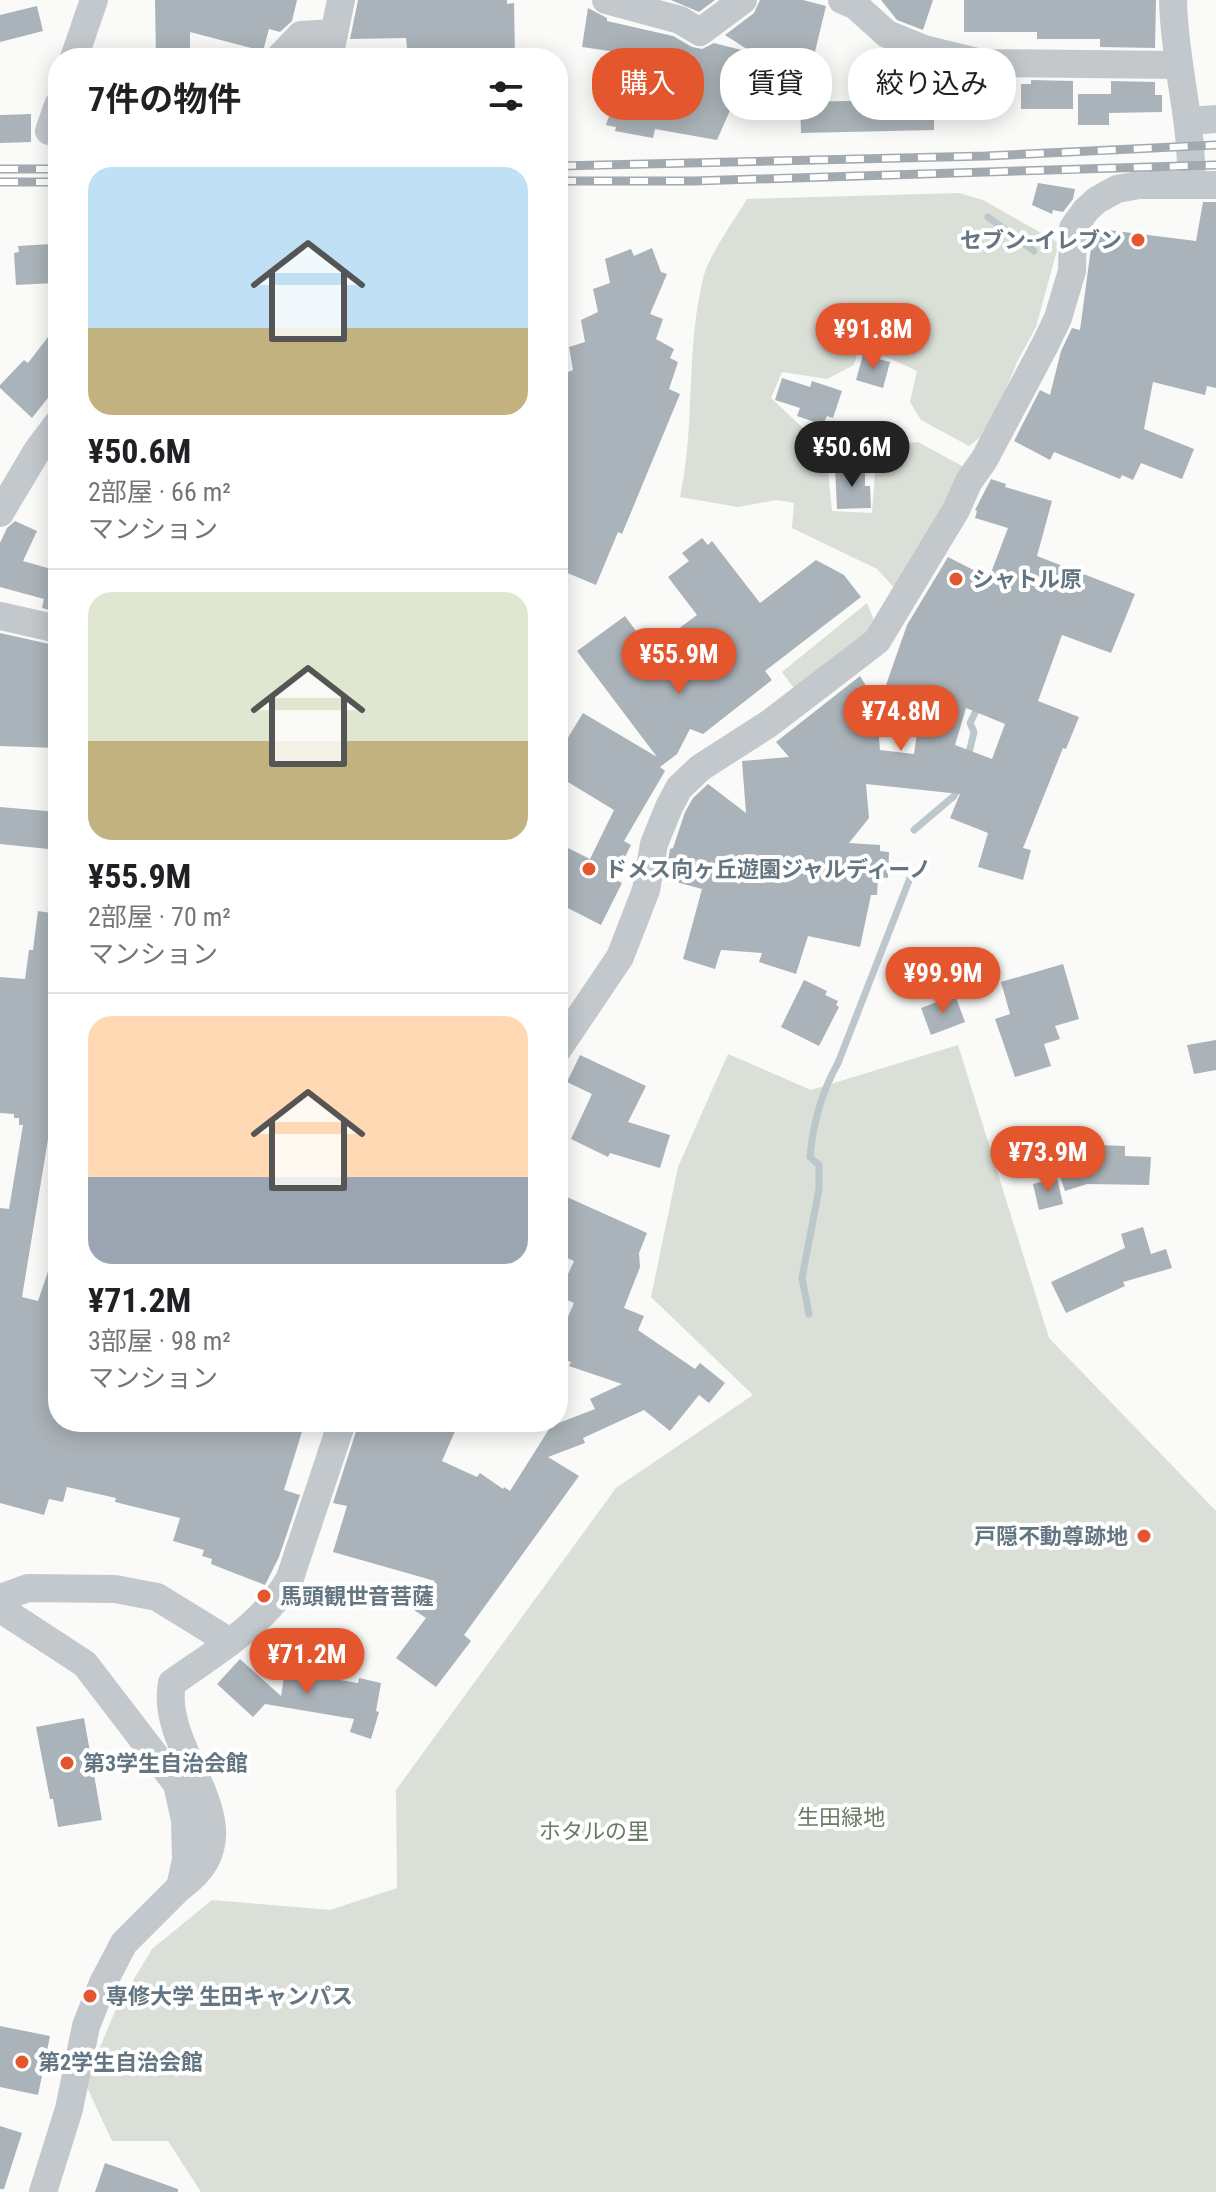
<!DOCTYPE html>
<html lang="ja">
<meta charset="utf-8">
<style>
:root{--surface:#fff;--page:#f6f6f6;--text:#202124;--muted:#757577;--line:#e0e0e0;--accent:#e4572e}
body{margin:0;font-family:"Roboto Condensed","Noto Sans JP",sans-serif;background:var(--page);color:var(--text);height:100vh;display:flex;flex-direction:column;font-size:30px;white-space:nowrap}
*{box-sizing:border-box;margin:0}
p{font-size:26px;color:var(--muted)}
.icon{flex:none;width:44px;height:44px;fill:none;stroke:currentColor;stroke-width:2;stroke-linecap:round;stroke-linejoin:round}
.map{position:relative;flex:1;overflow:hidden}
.drawer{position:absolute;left:48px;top:48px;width:520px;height:1384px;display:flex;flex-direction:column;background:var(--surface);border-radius:32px;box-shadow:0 4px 20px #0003}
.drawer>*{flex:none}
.guide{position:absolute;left:592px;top:48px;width:504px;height:72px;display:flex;gap:16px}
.price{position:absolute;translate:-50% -68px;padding:0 18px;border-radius:28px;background:var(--accent);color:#fff;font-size:26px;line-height:52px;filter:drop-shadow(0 2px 4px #0008)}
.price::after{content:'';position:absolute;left:50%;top:48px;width:24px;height:18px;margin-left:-12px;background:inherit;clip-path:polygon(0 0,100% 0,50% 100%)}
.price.current{background:#222;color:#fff}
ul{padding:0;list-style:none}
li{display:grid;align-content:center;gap:16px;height:424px;padding:0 40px}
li+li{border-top:2px solid var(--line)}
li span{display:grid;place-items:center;height:248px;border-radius:24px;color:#555}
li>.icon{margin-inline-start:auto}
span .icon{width:144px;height:144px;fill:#fffc;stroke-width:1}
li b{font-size:34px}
h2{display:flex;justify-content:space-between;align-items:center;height:96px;padding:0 40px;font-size:34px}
.pill{padding:0 28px;border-radius:32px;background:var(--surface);box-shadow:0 4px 20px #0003;font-size:28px;line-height:72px}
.pill.current{background:var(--accent);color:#fff}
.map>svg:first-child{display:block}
.green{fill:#dadfd7}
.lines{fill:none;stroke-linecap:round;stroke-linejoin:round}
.stream{stroke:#bbc7cb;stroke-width:7}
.building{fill:#aab3b9;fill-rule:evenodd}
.street{stroke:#c3c8cc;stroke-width:28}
.rail-casing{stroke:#a2aab0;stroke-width:9}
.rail{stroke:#fff;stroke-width:6;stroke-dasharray:18;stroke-linecap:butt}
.poi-dot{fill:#e4572e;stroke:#fff;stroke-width:3}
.labels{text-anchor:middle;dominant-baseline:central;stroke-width:8;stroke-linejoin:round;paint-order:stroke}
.poi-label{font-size:22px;font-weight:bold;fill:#657683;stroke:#fff;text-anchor:start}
.park-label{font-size:22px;fill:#687a64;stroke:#fff}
</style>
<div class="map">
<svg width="1216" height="2192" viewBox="0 0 1216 2192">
<rect width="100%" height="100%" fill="#fafaf8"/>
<!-- green -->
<g class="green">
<path d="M 959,193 L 983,200 L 1059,243 L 1036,327 L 1018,360 L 989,430 L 969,446 L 921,420 L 910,402 L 917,371 L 876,352 L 858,351 L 854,365 L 827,379 L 782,372 L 771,398 L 805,430 L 833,438 L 845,456 L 828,469 L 832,511 L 872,513 L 876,458 L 898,444 L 918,442 L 964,467 L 899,593 L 877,569 L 792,528 L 794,503 L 777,500 L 738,507 L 680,497 C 696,423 685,348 704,275 C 710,254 735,219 747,199 Z"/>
<path d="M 867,603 L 875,623 L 856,646 L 796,691 L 782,672 Z"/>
<path d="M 958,1045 L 1049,1338 L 1216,1511 L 1216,2192 L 201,2192 L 168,2141 L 112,2141 L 85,2083 L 116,2009 L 152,1949 L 212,1900 L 330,1910 L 397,1888 L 396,1790 L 616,1488 L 753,1395 L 651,1297 L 678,1167 L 728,1054 L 811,1090 Z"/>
</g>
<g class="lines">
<!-- stream -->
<g class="stream">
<path d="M 988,217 L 1034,251"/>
<path d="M 968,757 L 974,732 L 970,723 L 979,705"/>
<path d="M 914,830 L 954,796 L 958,788"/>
<path d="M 809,1314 L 802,1278 L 819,1189 L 819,1165 L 810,1157 C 813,1122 821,1093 838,1063 L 910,878"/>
</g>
</g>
<!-- building -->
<g class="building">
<path d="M 155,0 L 297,0 L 292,21 L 280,32 L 269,29 L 263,51 L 190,32 L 190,58 L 156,58 Z"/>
<path d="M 358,0 L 507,0 L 507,4 L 514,3 L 515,58 L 408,58 L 406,38 L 350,39 Z"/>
<path d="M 671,0 L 715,0 L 699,12 Z"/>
<path d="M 760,0 L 803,0 L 826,6 L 813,60 L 797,95 L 747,72 L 717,140 L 655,129 L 653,138 L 615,131 L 616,127 L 606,125 L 630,54 L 582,47 L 588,8 L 607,18 L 607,21 L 673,36 L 692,47 L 702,49 L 714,43 L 753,53 L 725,35 L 754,13 Z"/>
<path d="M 881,0 L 933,0 L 923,30 L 897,20 Z"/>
<path d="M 964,0 L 1156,0 L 1155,48 L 1100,47 L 1100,39 L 1037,39 L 1037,32 L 964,32 Z"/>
<path d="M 37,6 L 43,31 L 0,42 L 0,15 Z"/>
<path d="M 1031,80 L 1073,81 L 1073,109 L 1021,109 L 1021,84 L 1031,84 Z"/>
<path d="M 1111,81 L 1155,82 L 1155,95 L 1162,95 L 1162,112 L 1109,113 L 1109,125 L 1078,125 L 1078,94 L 1111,94 Z"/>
<path d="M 894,93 L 917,93 L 917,97 L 922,97 L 922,103 L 934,102 L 934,130 L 801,133 L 800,102 L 895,100 Z"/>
<path d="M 31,114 L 31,142 L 0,143 L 0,115 Z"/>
<path d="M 1038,183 L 1075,189 L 1073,199 L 1063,212 L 1053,210 L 1052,214 L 1032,205 Z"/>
<path d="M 1203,202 L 1216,202 L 1216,388 L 1207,386 L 1205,395 L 1153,382 L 1144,429 L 1194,449 L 1182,479 L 1141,463 L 1133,480 L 1122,475 L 1120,479 L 1054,452 L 1050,460 L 1014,441 L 1040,390 L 1050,395 L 1061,351 L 1072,328 L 1080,330 L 1093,233 L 1108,235 L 1108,230 L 1196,241 Z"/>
<path d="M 51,244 L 53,283 L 16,285 L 14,253 L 19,252 L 18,246 Z"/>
<path d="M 652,248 L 661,272 L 667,274 L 650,314 L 663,319 L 656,339 L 674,349 L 670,358 L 678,362 L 669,389 L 680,394 L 622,534 L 618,532 L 596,585 L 558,569 L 558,406 L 563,404 L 558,376 L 573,370 L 569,347 L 585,342 L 581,320 L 598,312 L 593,289 L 610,283 L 605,259 L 631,249 L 634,256 Z"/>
<path d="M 58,324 L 58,370 L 48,383 L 55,389 L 32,418 L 0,388 L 0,385 L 24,360 L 28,363 Z"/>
<path d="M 863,355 L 890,362 L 883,388 L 856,380 Z"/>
<path d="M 782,378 L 810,387 L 812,381 L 842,391 L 833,418 L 827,416 L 823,425 L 797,416 L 800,408 L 775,400 Z"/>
<path d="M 835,467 L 857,467 L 857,469 L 865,469 L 865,486 L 870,486 L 871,508 L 837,509 Z"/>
<path d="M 991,479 L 1006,484 L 1005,487 L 1052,501 L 1037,556 L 1135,594 L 1111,653 L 1062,635 L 1038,701 L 1079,717 L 1066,749 L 1063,748 L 1023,848 L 1031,850 L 1023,880 L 978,867 L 988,833 L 950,818 L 960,794 L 866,784 L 869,818 L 849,843 L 880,845 L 880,851 L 889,852 L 888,878 L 878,877 L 877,895 L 871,895 L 860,947 L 808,936 L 796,974 L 759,962 L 762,953 L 721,950 L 715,969 L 683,959 L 702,889 L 665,879 L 670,849 L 673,848 L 685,812 L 693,798 L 708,784 L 746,813 L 742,761 L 789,757 L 776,742 L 860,676 L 876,702 L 880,750 L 914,754 L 919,719 L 878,708 L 907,625 L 948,557 L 989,578 L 1008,528 L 975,518 L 977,511 L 975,510 ZM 966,708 L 1005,724 L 992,759 L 955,745 Z"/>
<path d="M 15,521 L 37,531 L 23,561 L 58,571 L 58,612 L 42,608 L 44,599 L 0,587 L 0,543 L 7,528 Z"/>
<path d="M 702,538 L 708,545 L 712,541 L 760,603 L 816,560 L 844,575 L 861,597 L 765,671 L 772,680 L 703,734 L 690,729 L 677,754 L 660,767 L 665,771 L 624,841 L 631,845 L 614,879 L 622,883 L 601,925 L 558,903 L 558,843 L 590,859 L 614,810 L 558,776 L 558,754 L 583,713 L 657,757 L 577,651 L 625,616 L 650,650 L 697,615 L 668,577 L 689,561 L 682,553 Z"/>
<path d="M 0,633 L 58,646 L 58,748 L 0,746 Z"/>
<path d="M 0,807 L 58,812 L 58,850 L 0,844 Z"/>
<path d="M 38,911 L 58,914 L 58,1121 L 51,1121 L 22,1297 L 38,1301 L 55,1251 L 58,1252 L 58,1422 L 235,1422 L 266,1429 L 269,1422 L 294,1422 L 304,1425 L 284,1490 L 300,1495 L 279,1557 L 265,1585 L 211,1564 L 212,1559 L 202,1556 L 204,1550 L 173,1541 L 180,1518 L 115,1502 L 116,1498 L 67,1487 L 63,1502 L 49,1499 L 44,1515 L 0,1503 L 0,1208 L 9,1209 L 23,1125 L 19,1125 L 19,1118 L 14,1118 L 14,1114 L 0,1113 L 0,977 L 25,979 L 29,950 L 33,950 Z"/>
<path d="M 1063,964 L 1079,1019 L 1055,1026 L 1060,1039 L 1044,1044 L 1051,1066 L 1015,1077 L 995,1019 L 1010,1014 L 1001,982 Z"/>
<path d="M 804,980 L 827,991 L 825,995 L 838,1001 L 836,1005 L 839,1007 L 819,1046 L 781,1027 Z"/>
<path d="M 955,995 L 965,1022 L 931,1035 L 921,1008 Z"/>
<path d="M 1216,1040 L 1216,1070 L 1194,1074 L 1187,1045 Z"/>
<path d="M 580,1055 L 646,1086 L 628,1122 L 670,1135 L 660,1168 L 610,1153 L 608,1157 L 571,1139 L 592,1094 L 567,1082 Z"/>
<path d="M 1098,1145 L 1125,1146 L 1125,1156 L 1151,1157 L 1149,1185 L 1087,1184 L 1065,1191 L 1054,1158 Z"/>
<path d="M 1057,1178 L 1063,1204 L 1039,1210 L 1033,1184 Z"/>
<path d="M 558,1193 L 647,1233 L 639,1253 L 640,1267 L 624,1308 L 644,1316 L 638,1330 L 695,1369 L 700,1363 L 725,1383 L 709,1403 L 699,1395 L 670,1431 L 644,1410 L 583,1438 L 585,1443 L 548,1457 L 579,1476 L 464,1635 L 471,1641 L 436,1687 L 396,1658 L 426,1618 L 414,1610 L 435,1581 L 333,1552 L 347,1506 L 333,1503 L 359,1422 L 459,1422 L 442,1461 L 477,1477 L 480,1473 L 503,1489 L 504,1487 L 510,1491 L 551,1426 L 595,1409 L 590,1399 L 622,1384 L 569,1366 L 571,1362 L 558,1357 L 558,1340 L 574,1303 L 558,1296 L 574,1261 L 558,1254 Z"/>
<path d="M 1143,1227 L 1151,1254 L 1166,1249 L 1172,1268 L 1123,1282 L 1125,1286 L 1066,1313 L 1051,1282 L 1125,1248 L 1121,1234 Z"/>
<path d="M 240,1659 L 281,1696 L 284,1677 L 290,1678 L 291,1672 L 358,1683 L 359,1678 L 381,1683 L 376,1711 L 379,1712 L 371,1739 L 350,1732 L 354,1719 L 265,1704 L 253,1717 L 217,1684 Z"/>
<path d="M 84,1718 L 102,1820 L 58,1827 L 53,1799 L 50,1799 L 36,1727 Z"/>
<path d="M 0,2026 L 50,2036 L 38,2095 L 0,2087 Z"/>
<path d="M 0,2126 L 22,2133 L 4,2189 L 0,2189 Z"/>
<path d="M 105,2163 L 178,2189 L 178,2192 L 95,2192 Z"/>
</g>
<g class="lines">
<!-- street -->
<g class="street">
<path d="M 606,0 L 680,20 L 700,32 L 743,0"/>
<path d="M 842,0 L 856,6 L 887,34 L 924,49 L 982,63 L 1177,65"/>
<path d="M 1173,0 C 1174,62 1193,121 1191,183"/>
<path d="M 74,58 L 94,0"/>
<path d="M 279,58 L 301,35 L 334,33"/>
<path d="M 329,58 L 341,0"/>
<path d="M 1189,121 L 1216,119"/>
<path d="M 49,131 L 58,105"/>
<path d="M 0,513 L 37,451 L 58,423"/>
<path d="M 0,616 L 58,629"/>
<path d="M 558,1049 L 620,957 L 646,890 L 654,844 L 669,807 L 679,788 L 700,768 L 770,723 L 877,641 L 956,510 L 969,481 L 984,460 L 1045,345 L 1058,318 L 1072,271 L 1073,228 L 1086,210 L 1097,200 L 1117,189 L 1139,185 L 1216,185"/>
<path d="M 0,1598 L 28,1588 L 115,1589 L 157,1597 L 230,1642"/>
<path d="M 0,1602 L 7,1613 L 85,1664 L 177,1784 L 185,1820 L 186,1860 L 180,1887 L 124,1943 L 103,1983 L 86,2026 L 69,2109 L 43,2192"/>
<path d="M 182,1886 C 261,1828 158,1754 172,1683 C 214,1653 265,1624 290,1578 L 342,1422"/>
</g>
<defs>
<g id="rail">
<path d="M 558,166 L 986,156 L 1216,145"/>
<path d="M 0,169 L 58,169"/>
<path d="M 558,181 L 693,181 L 1216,165"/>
<path d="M 0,182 L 58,182"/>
</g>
</defs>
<!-- rail casing -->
<use href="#rail" class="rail-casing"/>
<!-- rail -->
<use href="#rail" class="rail"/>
</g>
<!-- markers -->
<g class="poi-dot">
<circle cx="1138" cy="240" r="8"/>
<circle cx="956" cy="579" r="8"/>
<circle cx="589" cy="869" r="8"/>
<circle cx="1144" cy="1536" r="8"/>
<circle cx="264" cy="1596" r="8"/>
<circle cx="67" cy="1763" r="8"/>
<circle cx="90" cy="1996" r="8"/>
<circle cx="22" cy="2062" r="8"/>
</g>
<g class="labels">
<!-- poi labels -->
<g class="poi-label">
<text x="1122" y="240" text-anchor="end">セブン-イレブン</text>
<text x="972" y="579">シャトル原</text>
<text x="605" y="869">ドメス向ヶ丘遊園ジャルディーノ</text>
<text x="1128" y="1536" text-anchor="end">戸隠不動尊跡地</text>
<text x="280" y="1596">馬頭観世音菩薩</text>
<text x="83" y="1763">第3学生自治会館</text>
<text x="106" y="1996">専修大学 生田キャンパス</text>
<text x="38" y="2062">第2学生自治会館</text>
</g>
<!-- park labels -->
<g class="park-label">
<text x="841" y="1817">生田緑地</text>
<text x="594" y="1831">ホタルの里</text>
</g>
</g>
</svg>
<b class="price" style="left:873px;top:371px">¥91.8M</b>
<b class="price current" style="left:852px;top:489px">¥50.6M</b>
<b class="price" style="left:679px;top:696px">¥55.9M</b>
<b class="price" style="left:901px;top:753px">¥74.8M</b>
<b class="price" style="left:943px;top:1015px">¥99.9M</b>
<b class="price" style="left:1048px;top:1194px">¥73.9M</b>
<b class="price" style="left:307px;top:1696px">¥71.2M</b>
<div class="guide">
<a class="pill current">購入</a>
<a class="pill">賃貸</a>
<a class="pill">絞り込み</a>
</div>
<section class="drawer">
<h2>7件の物件<svg class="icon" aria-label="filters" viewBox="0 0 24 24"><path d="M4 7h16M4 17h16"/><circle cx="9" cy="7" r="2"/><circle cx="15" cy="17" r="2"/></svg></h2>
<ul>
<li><span style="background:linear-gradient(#bfe0f5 65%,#c2b280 0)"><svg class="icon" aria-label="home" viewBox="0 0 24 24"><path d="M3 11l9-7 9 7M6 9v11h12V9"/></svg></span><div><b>¥50.6M</b><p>2部屋 · 66 m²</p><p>マンション</p></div></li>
<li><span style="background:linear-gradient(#dfe7d0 60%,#c2b280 0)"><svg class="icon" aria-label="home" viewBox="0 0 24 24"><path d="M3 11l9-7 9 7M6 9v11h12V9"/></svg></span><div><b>¥55.9M</b><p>2部屋 · 70 m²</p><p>マンション</p></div></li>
<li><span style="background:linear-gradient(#ffd9b3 65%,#9aa5b1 0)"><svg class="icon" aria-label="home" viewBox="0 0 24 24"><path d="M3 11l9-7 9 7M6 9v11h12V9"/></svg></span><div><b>¥71.2M</b><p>3部屋 · 98 m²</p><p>マンション</p></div></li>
</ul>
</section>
</div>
